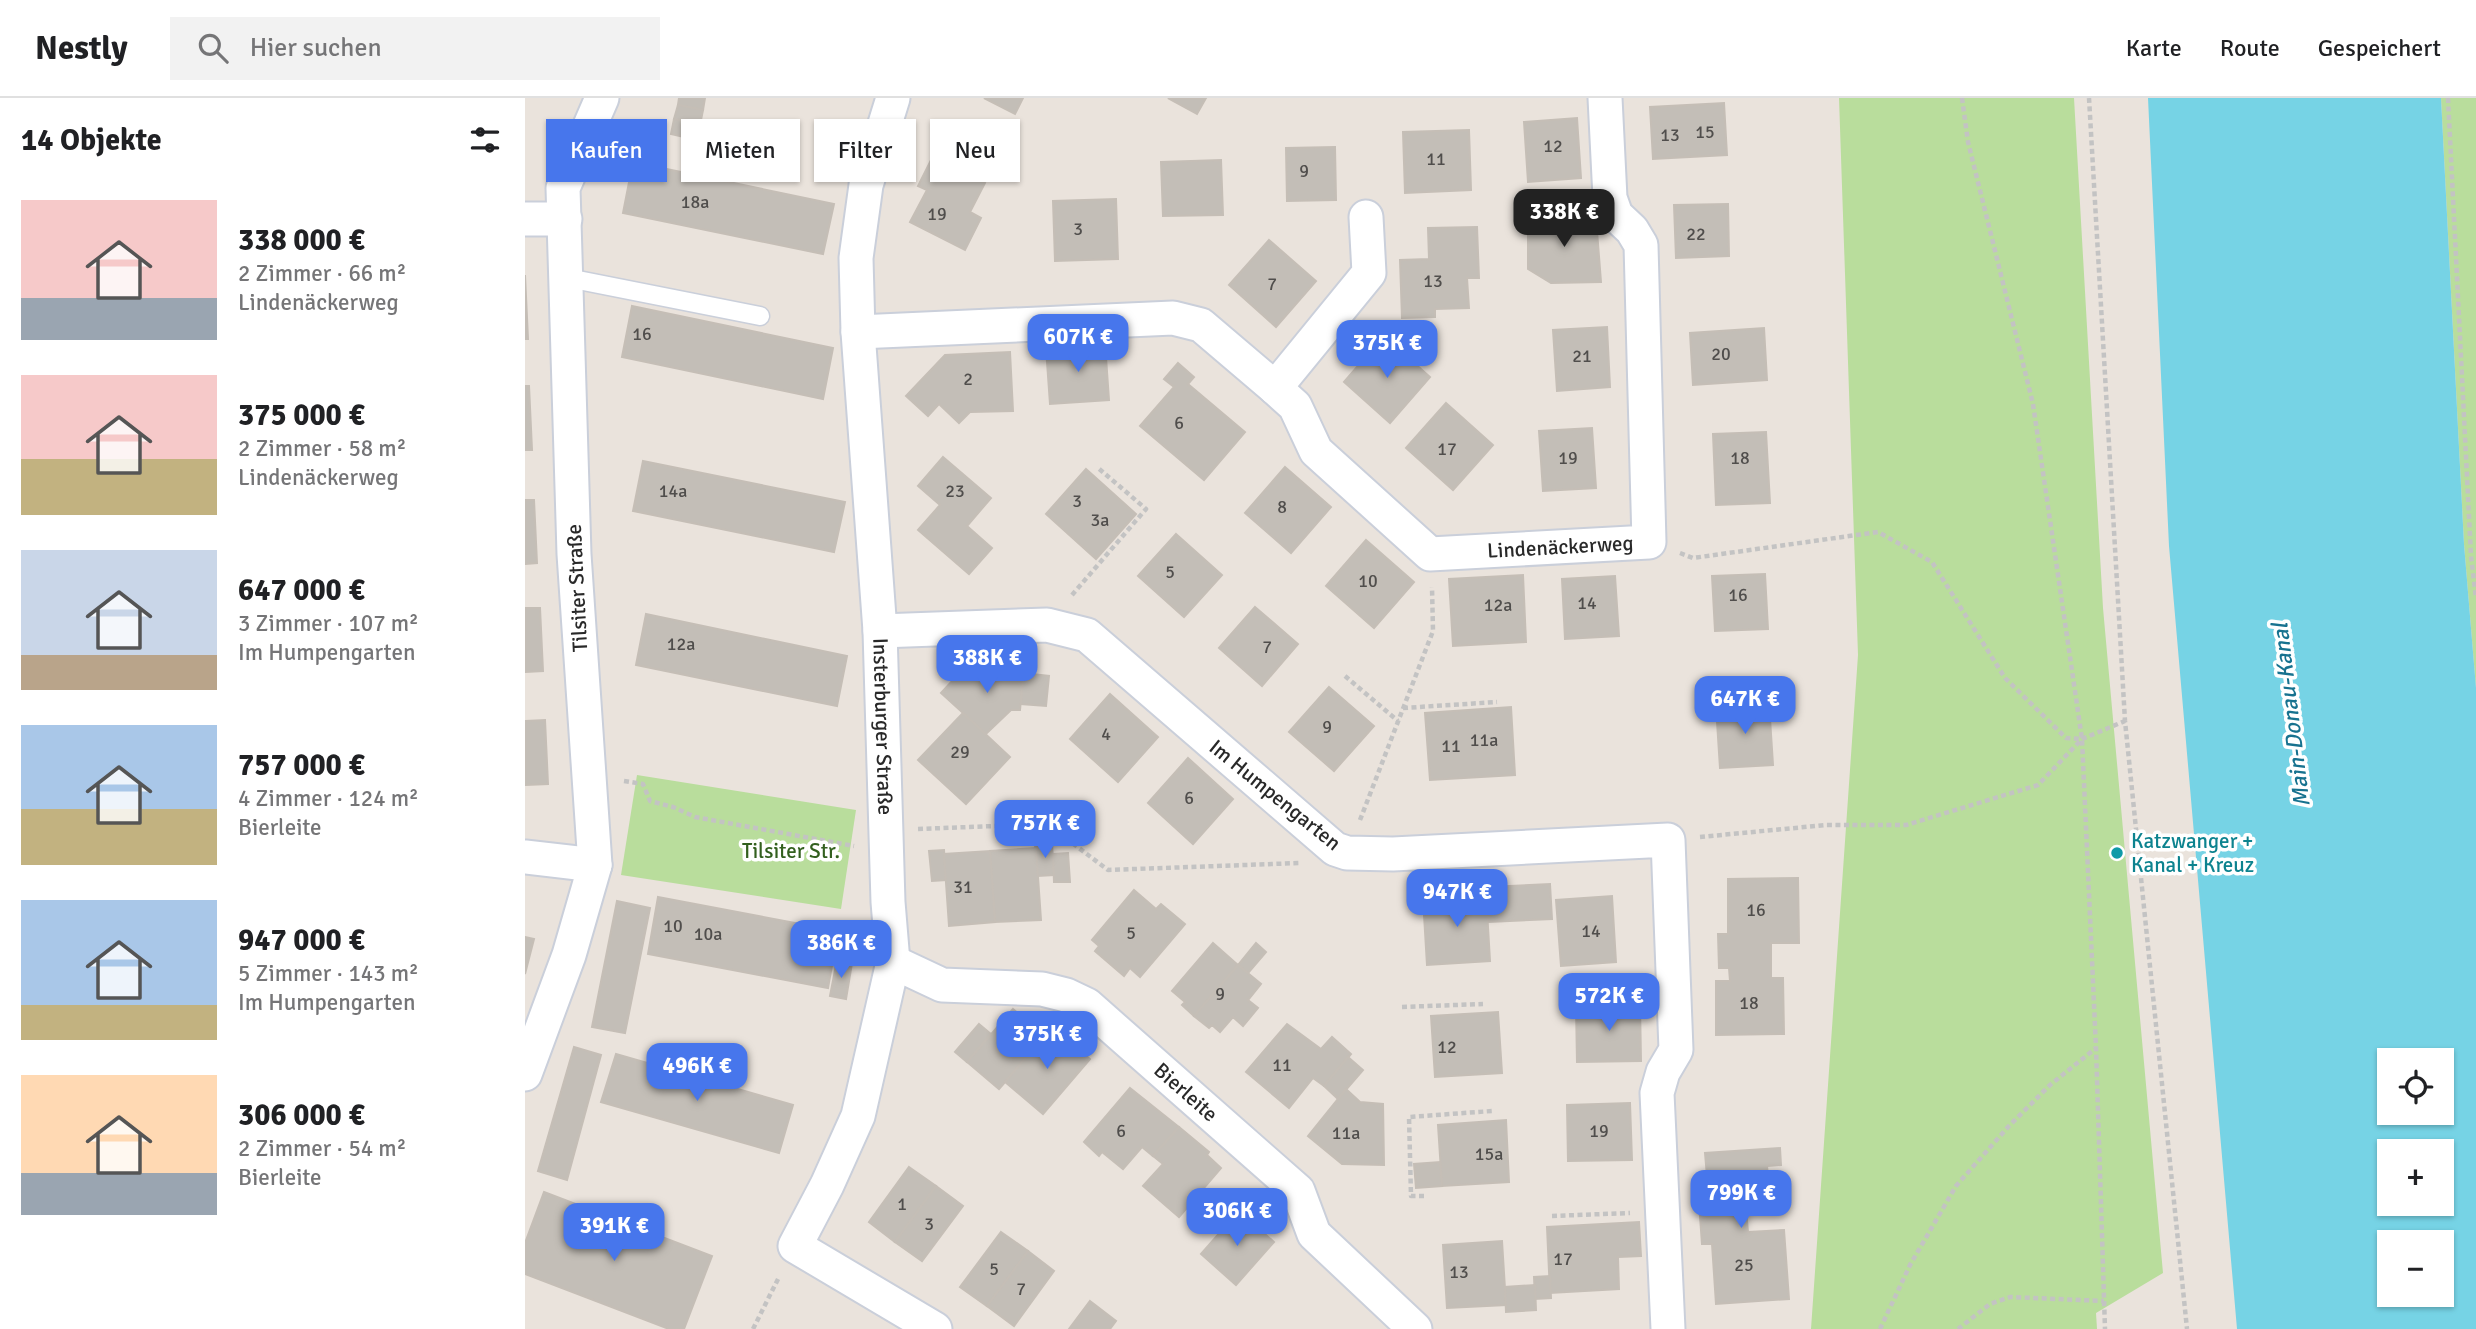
<!DOCTYPE html>
<html lang="de">
<meta charset="utf-8">
<style>
:root{--surface:#fff;--page:#f2f2f2;--text:#202124;--muted:#757577;--line:#e0e0e0;--accent:#4776ec}
body{margin:0;font-family:Signika,sans-serif;background:var(--page);color:var(--text);height:100vh;display:flex;flex-direction:column;font-size:26px;white-space:nowrap}
*{box-sizing:border-box;margin:0}
p{font-size:23px;color:var(--muted)}
.icon{flex:none;width:38px;height:38px;fill:none;stroke:currentColor;stroke-width:2;stroke-linecap:round;stroke-linejoin:round}
.map{position:relative;flex:1;overflow:hidden}
.drawer{display:flex;flex-direction:column;background:var(--surface);width:525px}
.drawer>*{flex:none}
.banner{position:absolute;left:21px;top:21px;width:665px;height:63px;display:flex;gap:14px}
.fabs{position:absolute;left:1852px;top:950px;display:grid;gap:14px}
.fabs a{display:grid;place-items:center;width:77px;height:77px;border-radius:0px;background:var(--surface);box-shadow:0 2px 5px #0004;font-size:35px}
.price{position:absolute;translate:-50% -60px;padding:0 16px;border-radius:14px;background:var(--accent);color:#fff;font-size:23px;line-height:46px;filter:drop-shadow(0 2px 4px #0008)}
.price::after{content:'';position:absolute;left:50%;top:42px;width:21px;height:16px;margin-left:-10px;background:inherit;clip-path:polygon(0 0,100% 0,50% 100%)}
.price.on{background:#222;color:#fff}
ul{padding:0;list-style:none}
li{display:flex;align-items:center;gap:21px;height:175px;padding:0 21px}
li span{display:grid;place-items:center;flex:none;width:196px;height:140px;border-radius:0px;color:#555}
li>.icon{margin-inline-start:auto}
span .icon{width:84px;height:84px;fill:#fffc;stroke-width:1}
li b{font-size:30px}
h2{display:flex;justify-content:space-between;align-items:center;height:84px;padding:0 21px;font-size:30px}
.tag{padding:0 24px;border-radius:0px;background:var(--surface);box-shadow:0 2px 5px #0004;font-size:24px;line-height:63px}
.tag.on{background:var(--accent);color:#fff}
header{display:flex;align-items:center;gap:42px;box-sizing:border-box;height:98px;padding:0 35px;background:var(--surface);border-bottom:2px solid var(--line)}
header strong{font-size:33px}
nav{display:flex;gap:38px;margin-inline-start:auto;font-size:24px}
.search{width:490px;height:63px;background:var(--page);display:flex;align-items:center;gap:18px;box-sizing:border-box;padding:0 24px;border-radius:0px;color:var(--muted);font-size:26px}
main{display:flex;flex:1;min-height:0}
.map>svg:first-child{display:block}
.green{fill:#b9dd9c}
.water{fill:#76d3e5;fill-rule:evenodd}
.building{fill:#c3beb7;stroke:#c5beb6;stroke-width:2}
.lines{fill:none;stroke-linecap:round;stroke-linejoin:round}
.service-casing{stroke:#cacfda;stroke-width:21}
.minor-casing{stroke:#cacfda;stroke-width:37}
.path{stroke:#c3c3c3;stroke-width:4.5;stroke-dasharray:5 3.5;stroke-linecap:butt}
.service{stroke:#fff;stroke-width:18}
.minor{stroke:#fff;stroke-width:33}
.culture-dot{fill:#0f9aa8;stroke:#fff;stroke-width:2.5}
.labels{text-anchor:middle;dominant-baseline:central;stroke-width:7;stroke-linejoin:round;paint-order:stroke}
.number-label{font-size:18px;fill:#504e4c}
.street-label{font-size:21px;fill:#292929;stroke:#fff}
.culture-label{font-size:21px;fill:#0d838f;stroke:#fff;text-anchor:start}
.park-label{font-size:21px;fill:#33601f;stroke:#fff}
.water-label{font-size:23px;font-style:italic;fill:#17728f;stroke:#fff}
</style>
<header>
<strong>Nestly</strong>
<div class="search"><svg class="icon" aria-label="search" viewBox="0 0 24 24"><circle cx="10" cy="10" r="6"/><path d="M15 15l6 6"/></svg>Hier suchen</div>
<nav><a>Karte</a><a>Route</a><a>Gespeichert</a></nav>
</header>
<main>
<section class="drawer">
<h2>14 Objekte<svg class="icon" aria-label="filters" viewBox="0 0 24 24"><path d="M4 7h16M4 17h16"/><circle cx="9" cy="7" r="2"/><circle cx="15" cy="17" r="2"/></svg></h2>
<ul>
<li><span style="background:linear-gradient(#f6c9c9 70%,#9aa5b1 0)"><svg class="icon" aria-label="home" viewBox="0 0 24 24"><path d="M3 11l9-7 9 7M6 9v11h12V9"/></svg></span><div><b>338 000 €</b><p>2 Zimmer · 66 m²</p><p>Lindenäckerweg</p></div></li>
<li><span style="background:linear-gradient(#f6c9c9 60%,#c2b280 0)"><svg class="icon" aria-label="home" viewBox="0 0 24 24"><path d="M3 11l9-7 9 7M6 9v11h12V9"/></svg></span><div><b>375 000 €</b><p>2 Zimmer · 58 m²</p><p>Lindenäckerweg</p></div></li>
<li><span style="background:linear-gradient(#c9d6e8 75%,#b9a48a 0)"><svg class="icon" aria-label="home" viewBox="0 0 24 24"><path d="M3 11l9-7 9 7M6 9v11h12V9"/></svg></span><div><b>647 000 €</b><p>3 Zimmer · 107 m²</p><p>Im Humpengarten</p></div></li>
<li><span style="background:linear-gradient(#a9c7e8 60%,#c2b280 0)"><svg class="icon" aria-label="home" viewBox="0 0 24 24"><path d="M3 11l9-7 9 7M6 9v11h12V9"/></svg></span><div><b>757 000 €</b><p>4 Zimmer · 124 m²</p><p>Bierleite</p></div></li>
<li><span style="background:linear-gradient(#a9c7e8 75%,#c2b280 0)"><svg class="icon" aria-label="home" viewBox="0 0 24 24"><path d="M3 11l9-7 9 7M6 9v11h12V9"/></svg></span><div><b>947 000 €</b><p>5 Zimmer · 143 m²</p><p>Im Humpengarten</p></div></li>
<li><span style="background:linear-gradient(#ffd9b3 70%,#9aa5b1 0)"><svg class="icon" aria-label="home" viewBox="0 0 24 24"><path d="M3 11l9-7 9 7M6 9v11h12V9"/></svg></span><div><b>306 000 €</b><p>2 Zimmer · 54 m²</p><p>Bierleite</p></div></li>
</ul>
</section>
<div class="map">
<svg width="1951" height="1231" viewBox="0 0 1951 1231">
<rect width="100%" height="100%" fill="#eae3dc"/>
<!-- green -->
<g class="green">
<path d="M 1314,0 L 1549,0 L 1578,510 L 1638,1175 L 1571,1215 L 1572,1231 L 1286,1231 L 1333,557 Z"/>
<path d="M 1916,0 L 1951,0 L 1951,590 L 1939,446 Z"/>
<path d="M 112,677 L 331,712 L 316,811 L 96,777 Z"/>
</g>
<!-- water -->
<path class="water" d="M 1623,0 L 1916,0 L 1939,446 L 1951,590 L 1951,1231 L 1712,1231 L 1644,448 ZM 1864,962 L 1916,962 L 1916,1015 L 1864,1015 ZM 1864,1054 L 1916,1054 L 1916,1106 L 1864,1106 ZM 1864,1144 L 1916,1144 L 1916,1197 L 1864,1197 Z"/>
<!-- building -->
<g class="building">
<path d="M 154,0 L 180,0 L 178,12 L 153,7 Z"/>
<path d="M 459,0 L 498,0 L 490,16 Z"/>
<path d="M 643,0 L 681,0 L 672,16 Z"/>
<path d="M 1199,5 L 1202,57 L 1128,61 L 1125,9 Z"/>
<path d="M 153,7 L 178,12 L 175,27 L 149,21 Z"/>
<path d="M 1052,20 L 1056,80 L 1003,84 L 999,24 Z"/>
<path d="M 149,21 L 175,27 L 172,42 L 146,36 Z"/>
<path d="M 944,32 L 946,92 L 880,95 L 878,34 Z"/>
<path d="M 810,49 L 811,102 L 762,103 L 761,50 Z"/>
<path d="M 408,58 L 460,85 L 445,114 L 456,120 L 440,152 L 385,124 L 402,92 L 393,88 Z"/>
<path d="M 696,62 L 698,117 L 638,118 L 636,64 Z"/>
<path d="M 108,64 L 309,106 L 298,156 L 98,115 Z"/>
<path d="M 591,101 L 593,161 L 530,163 L 528,103 Z"/>
<path d="M 1203,106 L 1204,158 L 1151,160 L 1149,107 Z"/>
<path d="M 1064,115 L 1063,128 L 1072,133 L 1076,184 L 1026,185 L 1003,171 L 1003,119 Z"/>
<path d="M 952,129 L 954,180 L 942,180 L 944,210 L 910,211 L 910,219 L 877,220 L 875,162 L 904,161 L 903,130 Z"/>
<path d="M 744,142 L 791,183 L 751,229 L 704,187 Z"/>
<path d="M 0,177 L 3,241 L 0,241 Z"/>
<path d="M 107,208 L 308,250 L 298,301 L 97,259 Z"/>
<path d="M 1082,229 L 1085,289 L 1032,293 L 1028,232 Z"/>
<path d="M 1239,230 L 1242,282 L 1168,287 L 1165,235 Z"/>
<path d="M 859,238 L 905,279 L 865,325 L 819,284 Z"/>
<path d="M 580,245 L 584,302 L 525,306 L 521,250 Z"/>
<path d="M 485,254 L 488,313 L 445,314 L 434,325 L 414,306 L 403,318 L 381,298 L 420,257 Z"/>
<path d="M 653,265 L 669,279 L 663,286 L 720,334 L 679,382 L 615,328 L 649,289 L 639,281 Z"/>
<path d="M 0,288 L 4,288 L 7,352 L 0,352 Z"/>
<path d="M 921,305 L 968,347 L 928,392 L 881,350 Z"/>
<path d="M 1067,330 L 1071,390 L 1018,393 L 1014,333 Z"/>
<path d="M 1241,334 L 1245,405 L 1191,407 L 1188,336 Z"/>
<path d="M 418,359 L 466,400 L 442,428 L 467,450 L 444,476 L 393,432 L 415,407 L 393,388 Z"/>
<path d="M 118,363 L 320,404 L 309,454 L 108,413 Z"/>
<path d="M 760,369 L 806,409 L 766,455 L 720,415 Z"/>
<path d="M 561,371 L 611,416 L 571,461 L 521,416 Z"/>
<path d="M 0,402 L 9,402 L 12,465 L 0,466 Z"/>
<path d="M 651,436 L 697,477 L 659,519 L 613,478 Z"/>
<path d="M 841,442 L 889,484 L 849,530 L 801,488 Z"/>
<path d="M 1240,476 L 1243,531 L 1190,533 L 1187,478 Z"/>
<path d="M 998,477 L 1001,544 L 928,548 L 924,481 Z"/>
<path d="M 1090,478 L 1094,538 L 1040,541 L 1037,481 Z"/>
<path d="M 730,509 L 773,546 L 737,588 L 694,550 Z"/>
<path d="M 0,510 L 15,510 L 18,573 L 0,574 Z"/>
<path d="M 121,516 L 322,558 L 312,608 L 111,567 Z"/>
<path d="M 443,566 L 459,581 L 472,568 L 499,570 L 495,612 L 486,612 L 461,636 L 416,595 Z"/>
<path d="M 498,575 L 524,578 L 521,608 L 496,606 Z"/>
<path d="M 804,589 L 849,628 L 809,673 L 764,634 Z"/>
<path d="M 585,596 L 633,639 L 593,684 L 545,641 Z"/>
<path d="M 1244,605 L 1248,667 L 1195,670 L 1191,608 Z"/>
<path d="M 986,609 L 990,677 L 905,682 L 900,615 Z"/>
<path d="M 438,615 L 485,659 L 441,706 L 393,662 Z"/>
<path d="M 20,622 L 23,686 L 0,687 L 0,623 Z"/>
<path d="M 663,660 L 708,701 L 668,746 L 623,705 Z"/>
<path d="M 527,746 L 529,777 L 513,778 L 510,747 Z"/>
<path d="M 511,750 L 516,822 L 470,824 L 465,753 Z"/>
<path d="M 419,752 L 421,782 L 407,783 L 404,753 Z"/>
<path d="M 465,753 L 470,824 L 424,828 L 419,756 Z"/>
<path d="M 543,755 L 545,784 L 529,784 L 528,756 Z"/>
<path d="M 1273,780 L 1274,845 L 1246,845 L 1246,880 L 1258,880 L 1259,936 L 1191,937 L 1191,883 L 1205,883 L 1204,870 L 1194,870 L 1193,836 L 1203,836 L 1203,781 Z"/>
<path d="M 1025,786 L 1027,821 L 964,824 L 963,789 Z"/>
<path d="M 609,792 L 631,811 L 636,806 L 660,826 L 615,879 L 605,870 L 599,878 L 570,853 L 574,848 L 567,842 Z"/>
<path d="M 961,795 L 965,863 L 902,867 L 898,800 Z"/>
<path d="M 1087,798 L 1091,864 L 1036,868 L 1031,802 Z"/>
<path d="M 133,799 L 313,833 L 303,890 L 123,856 Z"/>
<path d="M 92,803 L 125,810 L 100,935 L 67,929 Z"/>
<path d="M 0,839 L 9,841 L 0,876 Z"/>
<path d="M 688,845 L 713,867 L 669,918 L 657,907 L 660,904 L 647,893 Z"/>
<path d="M 731,845 L 741,854 L 723,875 L 713,867 Z"/>
<path d="M 312,862 L 327,865 L 321,901 L 305,898 Z"/>
<path d="M 713,867 L 736,886 L 723,902 L 733,910 L 718,928 L 708,919 L 695,934 L 687,927 L 684,930 L 669,918 Z"/>
<path d="M 1115,906 L 1116,963 L 1052,964 L 1051,908 Z"/>
<path d="M 488,911 L 520,938 L 474,991 L 442,964 Z"/>
<path d="M 973,914 L 977,975 L 910,979 L 906,918 Z"/>
<path d="M 454,926 L 466,936 L 442,964 L 430,954 Z"/>
<path d="M 762,926 L 796,951 L 807,939 L 826,956 L 799,988 L 788,980 L 764,1010 L 721,974 Z"/>
<path d="M 527,929 L 565,961 L 518,1016 L 480,984 Z"/>
<path d="M 49,949 L 76,957 L 42,1082 L 13,1073 Z"/>
<path d="M 91,956 L 268,1007 L 254,1055 L 76,1004 Z"/>
<path d="M 823,959 L 838,972 L 813,1001 L 799,988 Z"/>
<path d="M 605,990 L 654,1029 L 628,1058 L 617,1049 L 598,1071 L 577,1054 L 574,1058 L 559,1044 Z"/>
<path d="M 821,991 L 835,1004 L 858,1006 L 859,1067 L 817,1066 L 783,1038 Z"/>
<path d="M 1105,1005 L 1107,1062 L 1043,1063 L 1042,1007 Z"/>
<path d="M 981,1022 L 984,1084 L 917,1088 L 913,1027 Z"/>
<path d="M 654,1029 L 684,1054 L 682,1057 L 696,1070 L 654,1119 L 618,1088 L 638,1066 L 628,1058 Z"/>
<path d="M 1255,1050 L 1256,1067 L 1242,1068 L 1244,1087 L 1219,1088 L 1223,1134 L 1259,1132 L 1264,1201 L 1191,1206 L 1187,1146 L 1177,1146 L 1173,1091 L 1183,1090 L 1180,1055 Z"/>
<path d="M 915,1064 L 917,1088 L 891,1090 L 889,1066 Z"/>
<path d="M 384,1069 L 411,1088 L 370,1144 L 344,1124 Z"/>
<path d="M 411,1088 L 438,1108 L 397,1163 L 370,1144 Z"/>
<path d="M 19,1094 L 187,1158 L 159,1231 L 144,1231 L 0,1176 L 0,1145 Z"/>
<path d="M 714,1113 L 749,1144 L 711,1187 L 676,1156 Z"/>
<path d="M 1114,1124 L 1116,1158 L 1093,1159 L 1094,1191 L 1025,1195 L 1022,1129 Z"/>
<path d="M 476,1134 L 503,1153 L 462,1208 L 435,1189 Z"/>
<path d="M 977,1143 L 981,1207 L 922,1210 L 918,1147 Z"/>
<path d="M 503,1153 L 529,1173 L 489,1228 L 462,1208 Z"/>
<path d="M 1025,1178 L 1026,1200 L 1010,1201 L 1009,1179 Z"/>
<path d="M 1010,1187 L 1011,1212 L 981,1214 L 980,1189 Z"/>
<path d="M 565,1203 L 591,1223 L 585,1231 L 544,1231 Z"/>
</g>
<g class="lines">
<defs>
<path id="service" d="M 43,180 L 235,218"/>
<g id="minor">
<path id="s1" d="M 368,0 L 341,87 L 331,160 L 333,234 L 355,533 L 363,804 L 368,864 L 333,1018 L 302,1087 L 270,1148 L 410,1231"/>
<path d="M 0,121 L 40,121"/>
<path id="s2" d="M 333,234 L 648,220 L 676,227 L 750,290 L 770,308 L 791,353 L 905,456 L 1124,444 L 1116,147 L 1107,132 L 1091,117 L 1085,100 L 1080,0"/>
<path d="M 750,290 L 844,175 L 841,119"/>
<path d="M 355,533 L 522,527 L 562,537 L 810,751 L 822,755 L 868,756 L 1143,742 L 1151,952 L 1138,974 L 1132,995 L 1143,1231"/>
<path d="M 0,759 L 70,767"/>
<path id="s3" d="M 368,864 L 417,887 L 517,891 L 541,897 L 562,907 L 773,1093 L 789,1136 L 890,1231"/>
<path d="M 0,976 L 44,857 L 70,767 L 49,456 L 38,90 L 77,0"/>
</g>
</defs>
<!-- service casing -->
<use href="#service" class="service-casing"/>
<!-- minor casing -->
<use href="#minor" class="minor-casing"/>
<!-- path -->
<g class="path">
<path d="M 1437,0 L 1443,44 L 1508,306 L 1557,641 L 1571,950 L 1580,1231"/>
<path d="M 1564,0 L 1600,623 L 1662,1231"/>
<path d="M 1923,0 L 1946,458 L 1951,500"/>
<path d="M 1155,455 L 1168,460 L 1353,434 L 1407,464 L 1480,580 L 1541,640 L 1557,641"/>
<path d="M 547,497 L 621,411 L 572,369"/>
<path d="M 820,578 L 873,623"/>
<path d="M 878,610 L 972,604"/>
<path d="M 99,683 L 118,686 L 125,703 L 148,709 L 170,719 L 329,748"/>
<path d="M 835,722 L 908,533 L 907,489"/>
<path d="M 393,731 L 522,726 L 583,772 L 774,765"/>
<path d="M 1175,739 L 1301,727 L 1381,727 L 1513,687 L 1557,641 L 1600,623"/>
<path d="M 877,909 L 958,906"/>
<path d="M 899,1098 L 886,1098 L 884,1019 L 967,1013"/>
<path d="M 1027,1118 L 1105,1115"/>
<path d="M 228,1231 L 254,1179"/>
<path d="M 1355,1231 L 1385,1167 L 1431,1088 L 1483,1029 L 1525,987 L 1571,950"/>
<path d="M 1433,1231 L 1465,1206 L 1485,1199 L 1579,1203"/>
</g>
<!-- service -->
<use href="#service" class="service"/>
<!-- minor -->
<use href="#minor" class="minor"/>
</g>
<!-- markers -->
<circle class="culture-dot" cx="1592" cy="755" r="7"/>
<g class="labels">
<!-- number labels -->
<g class="number-label">
<text x="1180" y="34">15</text>
<text x="1145" y="37">13</text>
<text x="1028" y="48">12</text>
<text x="911" y="61">11</text>
<text x="779" y="73">9</text>
<text x="170" y="104">18a</text>
<text x="412" y="116">19</text>
<text x="553" y="131">3</text>
<text x="1171" y="136">22</text>
<text x="908" y="183">13</text>
<text x="747" y="186">7</text>
<text x="117" y="236">16</text>
<text x="1196" y="256">20</text>
<text x="1057" y="258">21</text>
<text x="443" y="281">2</text>
<text x="654" y="325">6</text>
<text x="922" y="351">17</text>
<text x="1043" y="360">19</text>
<text x="1215" y="360">18</text>
<text x="148" y="393">14a</text>
<text x="430" y="393">23</text>
<text x="552" y="403">3</text>
<text x="757" y="409">8</text>
<text x="575" y="422">3a</text>
<text x="645" y="474">5</text>
<text x="843" y="483">10</text>
<text x="1213" y="497">16</text>
<text x="1062" y="505">14</text>
<text x="973" y="507">12a</text>
<text x="156" y="546">12a</text>
<text x="742" y="549">7</text>
<text x="802" y="629">9</text>
<text x="581" y="636">4</text>
<text x="959" y="642">11a</text>
<text x="926" y="648">11</text>
<text x="435" y="654">29</text>
<text x="664" y="700">6</text>
<text x="438" y="789">31</text>
<text x="1231" y="812">16</text>
<text x="148" y="828">10</text>
<text x="1066" y="833">14</text>
<text x="606" y="835">5</text>
<text x="183" y="836">10a</text>
<text x="695" y="896">9</text>
<text x="1224" y="905">18</text>
<text x="922" y="949">12</text>
<text x="757" y="967">11</text>
<text x="596" y="1033">6</text>
<text x="1074" y="1033">19</text>
<text x="821" y="1035">11a</text>
<text x="964" y="1056">15a</text>
<text x="377" y="1106">1</text>
<text x="404" y="1126">3</text>
<text x="1038" y="1161">17</text>
<text x="1219" y="1167">25</text>
<text x="469" y="1171">5</text>
<text x="934" y="1174">13</text>
<text x="496" y="1191">7</text>
</g>
<!-- street labels -->
<g class="street-label">
<text stroke="none"><textPath href="#s2" startOffset="802">Lindenäckerweg</textPath></text>
<text transform="translate(52 490) rotate(-93)">Tilsiter Straße</text>
<text stroke="none"><textPath href="#s1" startOffset="634">Insterburger Straße</textPath></text>
<text transform="translate(750 697) rotate(39)">Im Humpengarten</text>
<text stroke="none"><textPath href="#s3" startOffset="334">Bierleite</textPath></text>
</g>
<!-- culture labels -->
<g class="culture-label">
<text x="1606" y="743">Katzwanger +<tspan x="1606" dy="24">Kanal + Kreuz</tspan></text>
</g>
<!-- park labels -->
<g class="park-label">
<text x="266" y="753">Tilsiter Str.</text>
</g>
<!-- water labels -->
<g class="water-label">
<text transform="translate(1766 617) rotate(-97)">Main-Donau-Kanal</text>
</g>
</g>
</svg>
<div class="fabs">
<a><svg class="icon" aria-label="locate" viewBox="0 0 24 24"><circle cx="12" cy="12" r="6"/><path d="M12 2v4M12 18v4M2 12h4M18 12h4"/></svg></a>
<a>+</a>
<a>−</a>
</div>
<b class="price on" style="left:1039px;top:151px">338K €</b>
<b class="price" style="left:553px;top:276px">607K €</b>
<b class="price" style="left:862px;top:282px">375K €</b>
<b class="price" style="left:462px;top:597px">388K €</b>
<b class="price" style="left:1220px;top:638px">647K €</b>
<b class="price" style="left:520px;top:762px">757K €</b>
<b class="price" style="left:932px;top:831px">947K €</b>
<b class="price" style="left:316px;top:882px">386K €</b>
<b class="price" style="left:1084px;top:935px">572K €</b>
<b class="price" style="left:522px;top:973px">375K €</b>
<b class="price" style="left:172px;top:1005px">496K €</b>
<b class="price" style="left:1216px;top:1132px">799K €</b>
<b class="price" style="left:712px;top:1150px">306K €</b>
<b class="price" style="left:89px;top:1165px">391K €</b>
<div class="banner">
<a class="tag on">Kaufen</a>
<a class="tag">Mieten</a>
<a class="tag">Filter</a>
<a class="tag">Neu</a>
</div>
</div>
</main>
